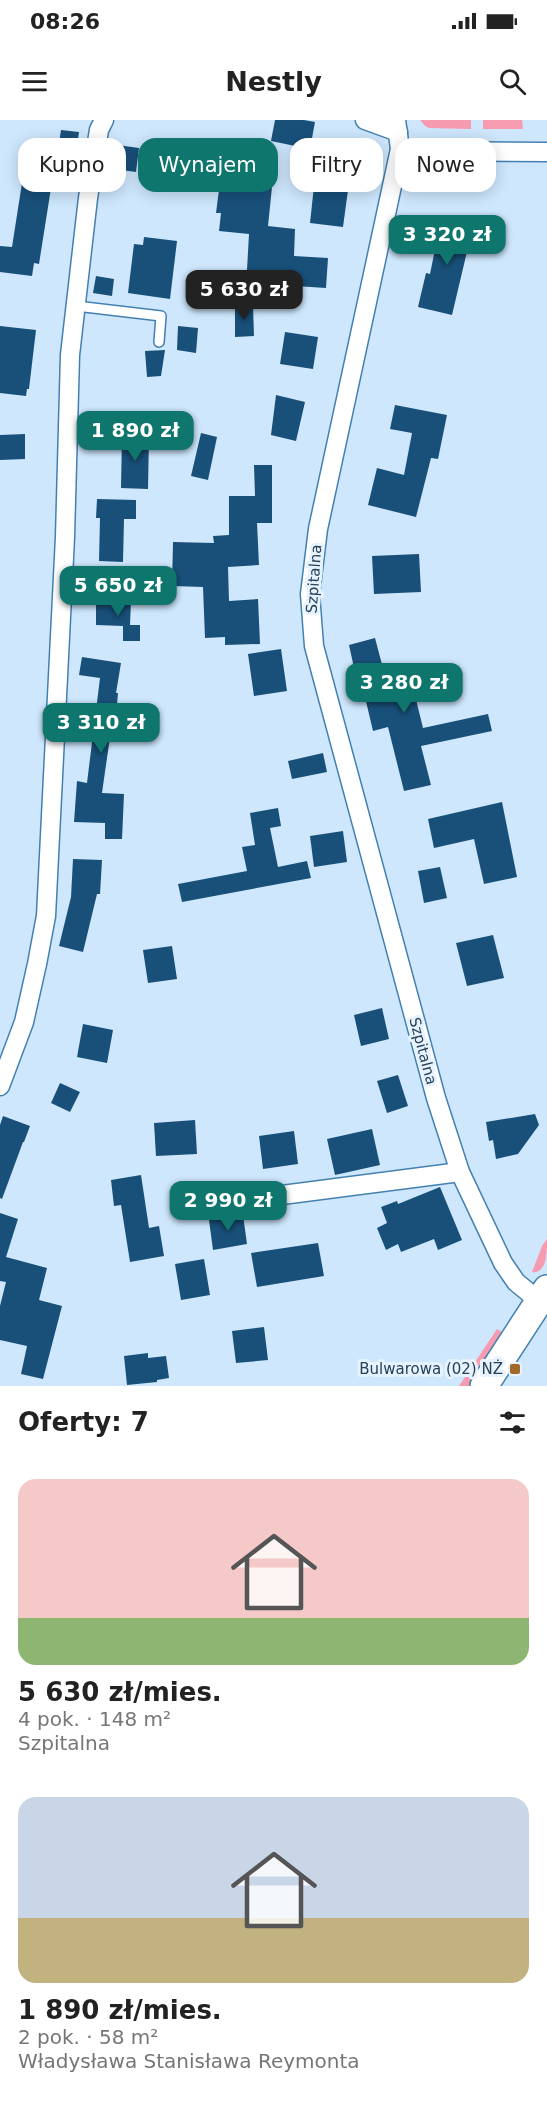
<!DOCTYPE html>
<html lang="pl">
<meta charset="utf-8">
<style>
:root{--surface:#fff;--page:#f6f6f6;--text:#222;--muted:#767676;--accent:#0f766e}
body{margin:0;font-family:"DejaVu Sans",sans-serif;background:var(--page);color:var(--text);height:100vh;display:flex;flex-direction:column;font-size:22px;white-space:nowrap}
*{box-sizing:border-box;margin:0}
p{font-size:20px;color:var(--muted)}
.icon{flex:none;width:33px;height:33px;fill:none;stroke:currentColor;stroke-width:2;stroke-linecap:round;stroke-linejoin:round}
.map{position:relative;height:1266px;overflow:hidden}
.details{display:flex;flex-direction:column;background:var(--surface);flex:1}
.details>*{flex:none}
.banner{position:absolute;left:18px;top:18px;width:512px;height:54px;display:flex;gap:12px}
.price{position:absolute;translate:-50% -51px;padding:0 14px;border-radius:12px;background:var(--accent);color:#fff;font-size:20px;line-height:39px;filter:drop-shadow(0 2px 3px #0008)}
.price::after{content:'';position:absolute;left:50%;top:36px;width:18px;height:14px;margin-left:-9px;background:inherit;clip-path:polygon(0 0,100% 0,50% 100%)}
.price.active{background:#222;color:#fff}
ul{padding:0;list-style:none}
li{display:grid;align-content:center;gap:12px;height:318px;padding:0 18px}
li span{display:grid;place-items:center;height:186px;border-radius:18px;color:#555}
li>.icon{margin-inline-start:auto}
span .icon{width:108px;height:108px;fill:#fffc;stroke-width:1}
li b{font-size:26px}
h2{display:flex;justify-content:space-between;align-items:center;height:72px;padding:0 18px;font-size:26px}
.pill{padding:0 21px;border-radius:18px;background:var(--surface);box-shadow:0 3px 15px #0003;font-size:21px;line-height:54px}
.pill.active{background:var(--accent);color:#fff}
.status{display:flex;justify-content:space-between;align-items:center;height:42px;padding:0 30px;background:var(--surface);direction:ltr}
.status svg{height:16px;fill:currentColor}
header{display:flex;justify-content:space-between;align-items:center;height:78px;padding:0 18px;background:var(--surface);font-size:27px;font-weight:800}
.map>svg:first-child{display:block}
.grass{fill:#f69bb0}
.building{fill:#19507a}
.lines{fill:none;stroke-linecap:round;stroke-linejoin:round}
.service-casing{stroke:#4380b2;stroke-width:12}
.minor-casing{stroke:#4380b2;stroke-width:21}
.secondary-casing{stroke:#4380b2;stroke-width:30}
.service{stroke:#fff;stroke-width:9}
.minor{stroke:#fff;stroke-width:18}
.secondary{stroke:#fff;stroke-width:27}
.poi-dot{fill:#a26928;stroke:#e6f3fe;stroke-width:2}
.labels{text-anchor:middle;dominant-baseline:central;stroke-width:6;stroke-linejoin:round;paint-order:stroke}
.street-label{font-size:15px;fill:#264056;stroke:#e6f3fe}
.poi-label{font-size:15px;fill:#264056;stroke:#e6f3fe;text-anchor:end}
</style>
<div class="status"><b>08:26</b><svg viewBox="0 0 49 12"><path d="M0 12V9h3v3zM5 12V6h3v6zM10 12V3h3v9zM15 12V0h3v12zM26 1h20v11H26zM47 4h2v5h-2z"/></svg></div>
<header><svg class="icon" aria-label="menu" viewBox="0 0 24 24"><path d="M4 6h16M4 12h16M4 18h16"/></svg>Nestly<svg class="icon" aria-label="search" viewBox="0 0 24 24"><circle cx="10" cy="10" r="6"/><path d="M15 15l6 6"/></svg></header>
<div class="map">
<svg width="547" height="1266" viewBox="0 0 547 1266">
<rect width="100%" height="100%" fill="#cee7fd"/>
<!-- grass -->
<g class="grass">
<path d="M 420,0 L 471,0 L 471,9 L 429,8 L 425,6 Z"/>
<path d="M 483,0 L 522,0 L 523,9 L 483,9 Z"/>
<path d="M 547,1119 C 547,1132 547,1154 532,1152 L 542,1126 Z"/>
<path d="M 497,1209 L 504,1213 L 469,1266 L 459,1266 Z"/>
</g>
<!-- building -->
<g class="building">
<path d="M 275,0 L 304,0 L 315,2 L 310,29 L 271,21 Z"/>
<path d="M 61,10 L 79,12 L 76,33 L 58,30 Z"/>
<path d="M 117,25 L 139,28 L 136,52 L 114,49 Z"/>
<path d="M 220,62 L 272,67 L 268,106 L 295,109 L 294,136 L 328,138 L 326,168 L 280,165 L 280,169 L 246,168 L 249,114 L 219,111 L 221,93 L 216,93 Z"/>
<path d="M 22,63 L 51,68 L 39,144 L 34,143 L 32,156 L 0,152 L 0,126 L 12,127 Z"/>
<path d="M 314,66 L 348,70 L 343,107 L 310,103 Z"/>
<path d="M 442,95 L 474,102 L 452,195 L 418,187 L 426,153 L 430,154 Z"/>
<path d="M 144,117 L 177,121 L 170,179 L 128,173 L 134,124 L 143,125 Z"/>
<path d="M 96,156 L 114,159 L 112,176 L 93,173 Z"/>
<path d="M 235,186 L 253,186 L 254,216 L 235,217 Z"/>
<path d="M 0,206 L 36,210 L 29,269 L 27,269 L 26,276 L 0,273 Z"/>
<path d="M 178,206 L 198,208 L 196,233 L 177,230 Z"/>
<path d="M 285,212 L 318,217 L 313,249 L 280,244 Z"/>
<path d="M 165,230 L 161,256 L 147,257 L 145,231 Z"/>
<path d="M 276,275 L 305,282 L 296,321 L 271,315 Z"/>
<path d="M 395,285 L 447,295 L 438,339 L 431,338 L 416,397 L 368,385 L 377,348 L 404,355 L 412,313 L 390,309 Z"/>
<path d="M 201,313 L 217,317 L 208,360 L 191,356 Z"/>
<path d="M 25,314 L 25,339 L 0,340 L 0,315 Z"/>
<path d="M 122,315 L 149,316 L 148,369 L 121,368 Z"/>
<path d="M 254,345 L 272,345 L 272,403 L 257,403 L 259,445 L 228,447 L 229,481 L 258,479 L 260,524 L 225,525 L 225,517 L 205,518 L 203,467 L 172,466 L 173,422 L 214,423 L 213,416 L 229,415 L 229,376 L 255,376 Z"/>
<path d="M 97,379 L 136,380 L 136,399 L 124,399 L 123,442 L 99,441 L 100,398 L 96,398 Z"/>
<path d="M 419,434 L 421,472 L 374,474 L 372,436 Z"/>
<path d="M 96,480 L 131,480 L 130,505 L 140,505 L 140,521 L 123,521 L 123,506 L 96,505 Z"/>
<path d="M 375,518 L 384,552 L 408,547 L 423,608 L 488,594 L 492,611 L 421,626 L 431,665 L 404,671 L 388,607 L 373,611 L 360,556 L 356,557 L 349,525 Z"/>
<path d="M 281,529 L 287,571 L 254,576 L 248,534 Z"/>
<path d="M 82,537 L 121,543 L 116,573 L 118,573 L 116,596 L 113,596 L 102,673 L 124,674 L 122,719 L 105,719 L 105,703 L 74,702 L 77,661 L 87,663 L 100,558 L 79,555 Z"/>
<path d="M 323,633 L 327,652 L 292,659 L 288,641 Z"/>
<path d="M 502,682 L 517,757 L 484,764 L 474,719 L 434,728 L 428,699 Z"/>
<path d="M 278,688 L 281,706 L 270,708 L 278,747 L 307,741 L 311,758 L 182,782 L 178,764 L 247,751 L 242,727 L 255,725 L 250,693 Z"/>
<path d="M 343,711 L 347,742 L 314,747 L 310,716 Z"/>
<path d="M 73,739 L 102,740 L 100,774 L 97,774 L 83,832 L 59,826 L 71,777 Z"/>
<path d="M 440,747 L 447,778 L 424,783 L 418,751 Z"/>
<path d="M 493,815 L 504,858 L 467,866 L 456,823 Z"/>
<path d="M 172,826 L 177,859 L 148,863 L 143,830 Z"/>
<path d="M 382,888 L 389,919 L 361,926 L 354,895 Z"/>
<path d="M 83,904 L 113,910 L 107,943 L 77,937 Z"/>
<path d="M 398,955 L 408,986 L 387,993 L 377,961 Z"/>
<path d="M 60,963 L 80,972 L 70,992 L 51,983 Z"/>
<path d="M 535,994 L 539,1005 L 518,1034 L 496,1039 L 493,1020 L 489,1021 L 486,1002 Z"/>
<path d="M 3,996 L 30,1006 L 24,1022 L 23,1022 L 2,1079 L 0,1078 L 0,1005 Z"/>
<path d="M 195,1000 L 197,1034 L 156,1036 L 154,1003 Z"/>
<path d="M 372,1009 L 380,1045 L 335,1055 L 327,1019 Z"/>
<path d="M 294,1011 L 298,1044 L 263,1049 L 259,1016 Z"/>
<path d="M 141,1055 L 149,1108 L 159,1106 L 164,1136 L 130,1142 L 121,1085 L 114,1086 L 111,1060 Z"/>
<path d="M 440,1067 L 462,1120 L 438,1130 L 434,1119 L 401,1132 L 398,1124 L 386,1130 L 377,1108 L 387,1103 L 381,1087 L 397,1081 L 398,1084 Z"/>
<path d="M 0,1093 L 18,1099 L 6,1137 L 47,1148 L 39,1180 L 62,1186 L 43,1259 L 21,1254 L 27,1226 L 0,1220 L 0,1186 L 6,1162 L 0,1161 Z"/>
<path d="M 243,1095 L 247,1124 L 213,1130 L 209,1100 Z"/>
<path d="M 318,1123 L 324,1156 L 257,1167 L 251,1133 Z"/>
<path d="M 204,1139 L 210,1175 L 181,1180 L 175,1144 Z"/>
<path d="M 264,1207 L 268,1240 L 236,1243 L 232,1211 Z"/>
<path d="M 148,1233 L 148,1238 L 166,1236 L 169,1258 L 157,1260 L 157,1262 L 127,1265 L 124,1236 Z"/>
</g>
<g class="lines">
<defs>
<path id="service" d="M 76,186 L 161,196 L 159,222"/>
<g id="minor">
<path d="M 365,0 L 398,12"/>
<path d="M 396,0 L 400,29 L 318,409 L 310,474 L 314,526 L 436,978 L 460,1052 L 503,1143 L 516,1162 L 539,1181"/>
<path d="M 400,29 L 413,31 L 547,32"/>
<path d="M 0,966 L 24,902 L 37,844 L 46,796 L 65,417 L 70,235 L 88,78 L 99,10 L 104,0"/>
<path d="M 181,1088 L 460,1052"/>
</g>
<path id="secondary" d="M 484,1266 L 547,1169"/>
</defs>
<!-- service casing -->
<use href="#service" class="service-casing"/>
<!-- minor casing -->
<use href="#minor" class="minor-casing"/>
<!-- secondary casing -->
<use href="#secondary" class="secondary-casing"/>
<!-- service -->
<use href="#service" class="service"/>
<!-- minor -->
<use href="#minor" class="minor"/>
<!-- secondary -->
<use href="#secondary" class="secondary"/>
</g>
<!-- markers -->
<rect class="poi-dot" x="509" y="1243" width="12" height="12" rx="3"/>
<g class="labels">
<!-- street labels -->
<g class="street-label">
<text transform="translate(314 459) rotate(-86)">Szpitalna</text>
<text transform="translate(423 931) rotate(75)">Szpitalna</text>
</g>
<!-- poi labels -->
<g class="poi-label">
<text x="503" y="1249">Bulwarowa (02) NŻ</text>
</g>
</g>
</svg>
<b class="price" style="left:447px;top:146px">3 320 zł</b>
<b class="price active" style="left:244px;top:201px">5 630 zł</b>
<b class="price" style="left:135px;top:342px">1 890 zł</b>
<b class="price" style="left:118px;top:497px">5 650 zł</b>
<b class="price" style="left:404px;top:594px">3 280 zł</b>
<b class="price" style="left:101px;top:634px">3 310 zł</b>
<b class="price" style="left:228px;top:1112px">2 990 zł</b>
<div class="banner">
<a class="pill">Kupno</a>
<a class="pill active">Wynajem</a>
<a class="pill">Filtry</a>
<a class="pill">Nowe</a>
</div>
</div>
<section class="details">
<h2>Oferty: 7<svg class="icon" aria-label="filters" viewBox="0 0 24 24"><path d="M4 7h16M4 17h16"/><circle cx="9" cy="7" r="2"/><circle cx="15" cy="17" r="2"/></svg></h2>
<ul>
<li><span style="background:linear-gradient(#f6c9c9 75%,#8fb573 0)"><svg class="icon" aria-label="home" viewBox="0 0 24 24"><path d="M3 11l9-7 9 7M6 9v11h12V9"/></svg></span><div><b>5 630 zł/mies.</b><p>4 pok. · 148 m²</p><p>Szpitalna</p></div></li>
<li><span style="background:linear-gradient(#c9d6e8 65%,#c2b280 0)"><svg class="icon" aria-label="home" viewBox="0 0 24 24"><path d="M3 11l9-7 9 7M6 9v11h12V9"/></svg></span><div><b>1 890 zł/mies.</b><p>2 pok. · 58 m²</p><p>Władysława Stanisława Reymonta</p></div></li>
</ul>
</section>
